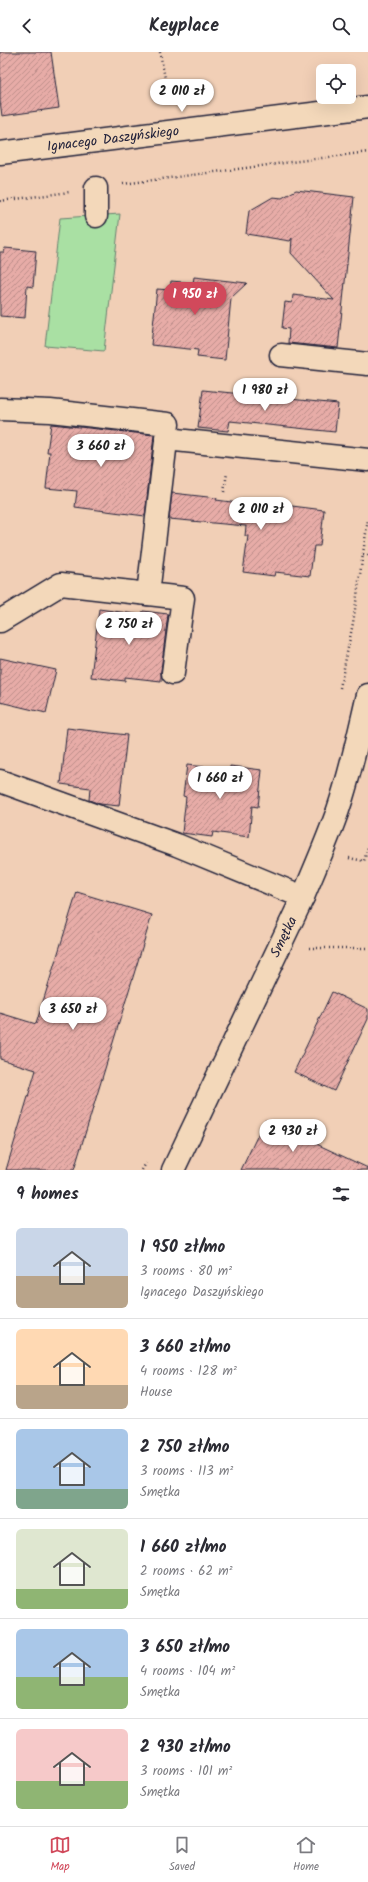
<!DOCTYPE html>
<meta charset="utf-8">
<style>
:root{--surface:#fff;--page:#f7f7f7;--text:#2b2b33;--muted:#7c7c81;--line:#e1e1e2;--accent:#d1495b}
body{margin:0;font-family:Kalam,sans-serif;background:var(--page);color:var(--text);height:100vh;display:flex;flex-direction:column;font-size:15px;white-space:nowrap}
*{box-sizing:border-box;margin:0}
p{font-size:13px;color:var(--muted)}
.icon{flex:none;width:22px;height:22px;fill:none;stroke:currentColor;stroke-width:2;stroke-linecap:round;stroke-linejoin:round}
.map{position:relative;height:1118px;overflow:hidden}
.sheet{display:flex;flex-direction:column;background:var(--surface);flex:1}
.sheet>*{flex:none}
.tools{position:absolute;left:316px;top:12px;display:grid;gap:8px}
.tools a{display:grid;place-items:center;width:40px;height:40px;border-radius:6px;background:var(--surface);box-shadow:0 4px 16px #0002;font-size:20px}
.price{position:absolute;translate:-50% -34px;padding:0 9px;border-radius:14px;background:#fff;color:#222;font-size:13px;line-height:26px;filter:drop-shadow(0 1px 2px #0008)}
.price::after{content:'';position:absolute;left:50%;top:24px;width:12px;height:9px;margin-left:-6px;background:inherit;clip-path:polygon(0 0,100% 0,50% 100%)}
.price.current{background:var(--accent);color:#fff}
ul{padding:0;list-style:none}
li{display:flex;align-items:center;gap:12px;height:100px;padding:0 16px}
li+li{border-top:1px solid var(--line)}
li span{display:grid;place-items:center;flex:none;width:112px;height:80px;border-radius:6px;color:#555}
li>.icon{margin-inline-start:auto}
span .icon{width:48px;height:48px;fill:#fffc;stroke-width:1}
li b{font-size:17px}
h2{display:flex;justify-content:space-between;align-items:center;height:48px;padding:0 16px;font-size:17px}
header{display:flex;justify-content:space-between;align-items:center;height:52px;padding:0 16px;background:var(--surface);font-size:18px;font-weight:800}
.menu{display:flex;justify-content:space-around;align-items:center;height:56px;border-top:1px solid var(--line);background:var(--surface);font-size:11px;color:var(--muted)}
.menu a{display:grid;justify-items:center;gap:2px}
.menu .current{color:var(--accent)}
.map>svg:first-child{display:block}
.park{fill:#a9e0a3;stroke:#66816f}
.building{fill:url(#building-hatch);stroke:#22223b}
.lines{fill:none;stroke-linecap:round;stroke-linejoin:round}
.minor-casing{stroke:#22223b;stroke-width:25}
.path{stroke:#22223b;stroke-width:2.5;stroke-dasharray:1 3;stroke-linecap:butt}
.minor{stroke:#f3d8ba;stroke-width:22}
.labels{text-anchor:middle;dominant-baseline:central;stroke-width:4;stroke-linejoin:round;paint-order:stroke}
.street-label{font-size:14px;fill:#22223b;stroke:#f3d8ba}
</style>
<header><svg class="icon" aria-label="back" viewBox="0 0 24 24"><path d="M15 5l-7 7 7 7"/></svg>Keyplace<svg class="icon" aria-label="search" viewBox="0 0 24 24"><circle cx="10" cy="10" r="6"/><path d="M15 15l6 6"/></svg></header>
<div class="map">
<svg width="368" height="1118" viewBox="0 0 368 1118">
<defs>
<pattern id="building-hatch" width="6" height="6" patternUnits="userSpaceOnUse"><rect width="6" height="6" fill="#e7aca7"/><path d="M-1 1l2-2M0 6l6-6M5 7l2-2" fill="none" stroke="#bb8c89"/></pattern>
</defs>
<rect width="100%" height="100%" fill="#f1cfb6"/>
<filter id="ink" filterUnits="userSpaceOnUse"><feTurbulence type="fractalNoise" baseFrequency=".025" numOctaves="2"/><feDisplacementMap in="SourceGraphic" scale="8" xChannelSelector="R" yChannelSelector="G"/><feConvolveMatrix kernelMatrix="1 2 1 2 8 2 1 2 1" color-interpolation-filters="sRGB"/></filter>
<g filter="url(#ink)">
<!-- park -->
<path class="park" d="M 120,162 L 104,299 L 45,294 L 60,166 Z"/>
<!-- building -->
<g class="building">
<path d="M 0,0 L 51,0 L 59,56 L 2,64 L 0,49 Z"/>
<path d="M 296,138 L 354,145 L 338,296 L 288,291 L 289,277 L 282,276 L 285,250 L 292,251 L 293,243 L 334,248 L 291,201 L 292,186 L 290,189 L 246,182 L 249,159 L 273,145 L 282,146 Z"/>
<path d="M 5,196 L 36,199 L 33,235 L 27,234 L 25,266 L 0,264 L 0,200 L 4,200 Z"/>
<path d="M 194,225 L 247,231 L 231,246 L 225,308 L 197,305 L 198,298 L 151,293 L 157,237 L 170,238 L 171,229 L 193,231 Z"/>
<path d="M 203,338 L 338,352 L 335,380 L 230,369 L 228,379 L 198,376 Z"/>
<path d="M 51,372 L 154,383 L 145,464 L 75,455 L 77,439 L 46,436 L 50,400 L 47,400 Z"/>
<path d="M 172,441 L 217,446 L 216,448 L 292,458 L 292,454 L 324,458 L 320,494 L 314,494 L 310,524 L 275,520 L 274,524 L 243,520 L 248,484 L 245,484 L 246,474 L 169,467 Z"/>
<path d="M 99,557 L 142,563 L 143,559 L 168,562 L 161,619 L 161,629 L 125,625 L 125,629 L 91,625 Z"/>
<path d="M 0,606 L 56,618 L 46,661 L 0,650 Z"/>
<path d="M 67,676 L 127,683 L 119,754 L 100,752 L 89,748 L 90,736 L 61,732 Z"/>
<path d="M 187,713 L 230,718 L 230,714 L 262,718 L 258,755 L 252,754 L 249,785 L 213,780 L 212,785 L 182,781 L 186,745 L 183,744 Z"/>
<path d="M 77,840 L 152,863 L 74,1118 L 6,1118 L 36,1018 L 0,1007 L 0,961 L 36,972 Z"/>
<path d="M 332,940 L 368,957 L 368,967 L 334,1039 L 294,1020 Z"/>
<path d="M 265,1068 L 368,1116 L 368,1118 L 241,1118 Z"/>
</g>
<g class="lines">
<defs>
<g id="minor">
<path d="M 0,101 L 368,55"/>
<path d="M 96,136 L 96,164"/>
<path d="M 281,303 L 368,312"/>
<path d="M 0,357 L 50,359 L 168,372 L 148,542"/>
<path d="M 166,387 L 368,408"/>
<path d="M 0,569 L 61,532 L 183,546 L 173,621"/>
<path d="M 0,729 L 177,793 L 303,845"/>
<path d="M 173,1118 L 303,845 C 315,816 328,787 338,758 C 351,720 359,681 368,643"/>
</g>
</defs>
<!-- minor casing -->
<use href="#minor" class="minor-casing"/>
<!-- path -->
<g class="path">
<path d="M 160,0 L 170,53"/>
<path d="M 123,132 L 368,100"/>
<path d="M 0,149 L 70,140"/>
<path d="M 224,440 L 227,421"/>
<path d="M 363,503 L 368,503"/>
<path d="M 340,636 L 353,571 L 368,467"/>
<path d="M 349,806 L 364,809 L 368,795"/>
<path d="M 309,896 L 368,896"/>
<path d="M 142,1118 L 146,1111"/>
</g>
<!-- minor -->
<use href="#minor" class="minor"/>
</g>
</g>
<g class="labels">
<!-- street labels -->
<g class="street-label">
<text transform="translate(113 87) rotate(-7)">Ignacego Daszyńskiego</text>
<text transform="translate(284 885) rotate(-64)">Smętka</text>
</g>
</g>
</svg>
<div class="tools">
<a><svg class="icon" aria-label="locate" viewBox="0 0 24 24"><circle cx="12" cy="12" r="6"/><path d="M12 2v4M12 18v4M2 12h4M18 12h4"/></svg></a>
</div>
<b class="price" style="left:182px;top:61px">2 010 zł</b>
<b class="price current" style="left:195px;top:264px">1 950 zł</b>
<b class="price" style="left:265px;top:360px">1 980 zł</b>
<b class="price" style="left:101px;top:416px">3 660 zł</b>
<b class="price" style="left:261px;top:479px">2 010 zł</b>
<b class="price" style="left:129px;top:594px">2 750 zł</b>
<b class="price" style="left:220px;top:748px">1 660 zł</b>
<b class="price" style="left:73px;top:979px">3 650 zł</b>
<b class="price" style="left:293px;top:1101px">2 930 zł</b>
</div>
<section class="sheet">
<h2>9 homes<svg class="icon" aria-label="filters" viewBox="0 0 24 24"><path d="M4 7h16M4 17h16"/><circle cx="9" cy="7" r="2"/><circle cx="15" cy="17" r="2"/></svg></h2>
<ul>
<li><span style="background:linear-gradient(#c9d6e8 60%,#b9a48a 0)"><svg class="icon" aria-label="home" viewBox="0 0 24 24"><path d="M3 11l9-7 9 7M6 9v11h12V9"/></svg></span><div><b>1 950 zł/mo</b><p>3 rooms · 80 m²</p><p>Ignacego Daszyńskiego</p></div></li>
<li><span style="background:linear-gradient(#ffd9b3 70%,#b9a48a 0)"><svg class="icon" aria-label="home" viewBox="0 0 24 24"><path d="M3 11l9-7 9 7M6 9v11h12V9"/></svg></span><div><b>3 660 zł/mo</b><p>4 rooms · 128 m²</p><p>House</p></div></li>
<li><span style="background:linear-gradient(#a9c7e8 75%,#7fa58c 0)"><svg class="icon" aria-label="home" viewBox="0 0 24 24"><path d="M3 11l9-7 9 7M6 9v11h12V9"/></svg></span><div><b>2 750 zł/mo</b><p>3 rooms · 113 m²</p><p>Smętka</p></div></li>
<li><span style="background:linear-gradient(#dfe7d0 75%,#8fb573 0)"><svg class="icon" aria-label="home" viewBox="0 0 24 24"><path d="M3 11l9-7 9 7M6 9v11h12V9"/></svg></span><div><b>1 660 zł/mo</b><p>2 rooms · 62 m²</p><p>Smętka</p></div></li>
<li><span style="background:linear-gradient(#a9c7e8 60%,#8fb573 0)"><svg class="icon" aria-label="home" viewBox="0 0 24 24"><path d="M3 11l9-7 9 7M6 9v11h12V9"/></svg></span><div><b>3 650 zł/mo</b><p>4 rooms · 104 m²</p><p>Smętka</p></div></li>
<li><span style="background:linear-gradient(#f6c9c9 65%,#8fb573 0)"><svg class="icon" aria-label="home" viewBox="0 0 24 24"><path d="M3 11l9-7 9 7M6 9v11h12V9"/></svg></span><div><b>2 930 zł/mo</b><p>3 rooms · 101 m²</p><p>Smętka</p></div></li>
</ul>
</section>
<nav class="menu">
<a class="current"><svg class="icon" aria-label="map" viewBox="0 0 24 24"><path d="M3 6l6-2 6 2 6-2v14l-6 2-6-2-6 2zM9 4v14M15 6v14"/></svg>Map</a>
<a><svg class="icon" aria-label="saved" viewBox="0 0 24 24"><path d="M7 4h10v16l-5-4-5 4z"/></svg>Saved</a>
<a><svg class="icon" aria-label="home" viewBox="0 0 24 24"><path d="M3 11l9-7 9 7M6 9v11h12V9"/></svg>Home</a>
</nav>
